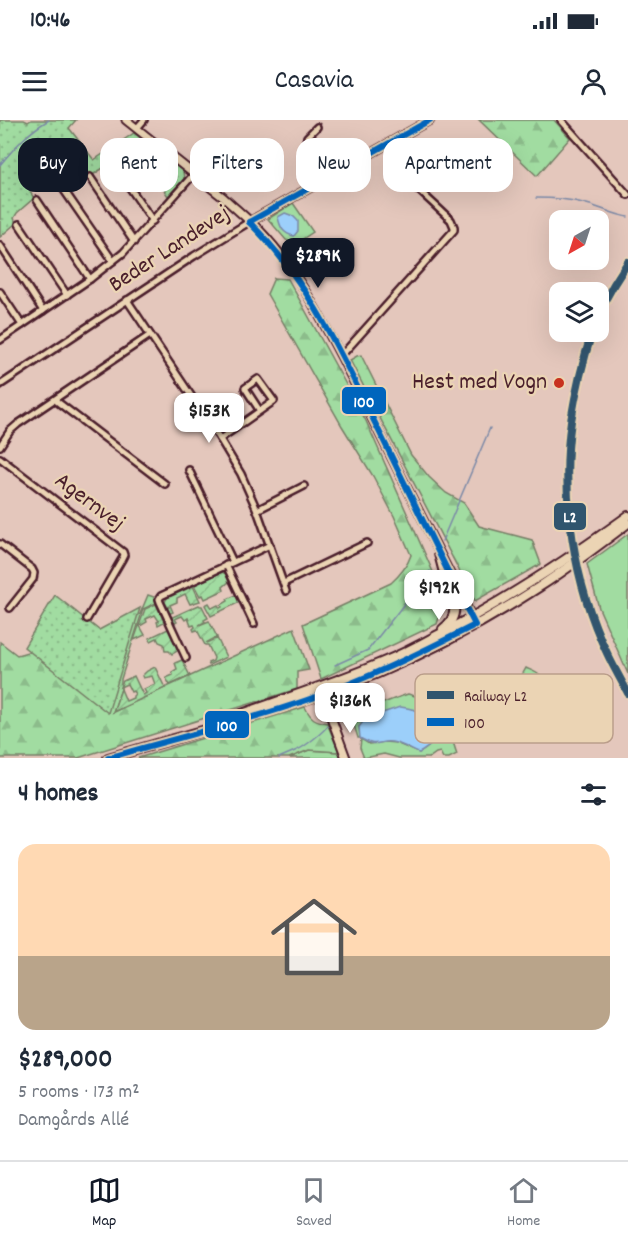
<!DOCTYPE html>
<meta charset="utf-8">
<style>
:root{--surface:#fff;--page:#f2f2f3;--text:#1f2937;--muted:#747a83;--line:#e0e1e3;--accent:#111827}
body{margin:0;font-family:Dekko,sans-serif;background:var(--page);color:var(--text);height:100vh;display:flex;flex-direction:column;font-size:22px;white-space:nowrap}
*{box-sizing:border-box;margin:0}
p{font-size:20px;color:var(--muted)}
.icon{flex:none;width:33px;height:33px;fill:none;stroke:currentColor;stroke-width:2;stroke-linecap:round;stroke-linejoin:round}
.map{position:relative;height:638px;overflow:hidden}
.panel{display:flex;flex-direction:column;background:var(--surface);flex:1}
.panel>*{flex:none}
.hud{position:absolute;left:18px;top:18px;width:592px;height:54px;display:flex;gap:12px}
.needle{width:39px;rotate:219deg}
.fabs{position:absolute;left:549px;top:90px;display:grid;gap:12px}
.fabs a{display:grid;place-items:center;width:60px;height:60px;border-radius:12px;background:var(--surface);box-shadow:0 6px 24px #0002;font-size:30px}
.price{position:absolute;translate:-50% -51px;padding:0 14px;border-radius:12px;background:#fff;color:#222;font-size:20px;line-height:39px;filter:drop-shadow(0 2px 3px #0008)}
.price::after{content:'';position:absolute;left:50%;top:36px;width:18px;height:14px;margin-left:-9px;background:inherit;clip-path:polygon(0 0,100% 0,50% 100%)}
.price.on{background:var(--accent);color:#fff}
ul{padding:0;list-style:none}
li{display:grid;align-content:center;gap:12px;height:318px;padding:0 18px}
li+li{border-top:2px solid var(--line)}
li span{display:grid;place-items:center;height:186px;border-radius:18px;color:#555}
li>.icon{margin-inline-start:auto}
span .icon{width:108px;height:108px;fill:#fffc;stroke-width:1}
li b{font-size:26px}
h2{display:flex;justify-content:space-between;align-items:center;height:72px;padding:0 18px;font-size:26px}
.chip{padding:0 21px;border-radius:18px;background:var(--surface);box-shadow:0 6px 24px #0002;font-size:21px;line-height:54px}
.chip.on{background:var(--accent);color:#fff}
.status{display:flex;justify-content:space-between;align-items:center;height:42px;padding:0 30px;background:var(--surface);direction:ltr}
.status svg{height:16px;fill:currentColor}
header{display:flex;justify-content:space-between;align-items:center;height:78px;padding:0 18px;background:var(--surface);font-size:27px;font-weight:600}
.menu{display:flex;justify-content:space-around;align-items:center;height:84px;border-top:2px solid var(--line);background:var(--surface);font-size:16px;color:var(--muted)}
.menu a{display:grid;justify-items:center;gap:3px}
.menu .on{color:var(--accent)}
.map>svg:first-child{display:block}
.grass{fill:#a1dca1;stroke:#767e66;stroke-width:1.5}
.forest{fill:url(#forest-firs);stroke:#767e66;stroke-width:1.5}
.park{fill:url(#park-dots);stroke:#767e66;stroke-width:1.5}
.garden{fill:url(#garden-furrows);stroke:#767e66;stroke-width:1.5}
.water{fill:#9ccffa;stroke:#7b89a7;stroke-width:1.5}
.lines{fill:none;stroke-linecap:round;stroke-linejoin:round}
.stream{stroke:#7b89a7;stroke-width:1.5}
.minor-casing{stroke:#4a1f2b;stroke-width:10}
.tertiary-casing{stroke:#4a1f2b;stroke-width:11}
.secondary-casing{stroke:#4a1f2b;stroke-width:12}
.minor{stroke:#ebd4b4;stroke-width:5}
.tertiary{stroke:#ebd4b4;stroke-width:7}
.secondary{stroke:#ebd4b4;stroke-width:8}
.bus-1-casing{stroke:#ebd4b4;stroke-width:10}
.bus-1{stroke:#0065bd;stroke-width:6}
.rail-1-casing{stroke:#ebd4b4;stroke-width:12}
.rail-1{stroke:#30556e;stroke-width:8}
.poi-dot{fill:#c8321e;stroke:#ebd4b4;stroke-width:2}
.labels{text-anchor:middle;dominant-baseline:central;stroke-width:4.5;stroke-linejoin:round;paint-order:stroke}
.street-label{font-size:24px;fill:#4a1f2b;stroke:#ebd4b4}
.poi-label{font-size:24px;fill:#4a1f2b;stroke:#ebd4b4;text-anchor:end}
.key{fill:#ebd4b4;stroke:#bb9e8b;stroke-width:1.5}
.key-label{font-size:16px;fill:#4a1f2b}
.line-badge{stroke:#ebd4b4;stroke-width:2}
.badge-label{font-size:16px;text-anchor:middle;font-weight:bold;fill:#fff}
</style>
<div class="status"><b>10:46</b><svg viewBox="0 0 49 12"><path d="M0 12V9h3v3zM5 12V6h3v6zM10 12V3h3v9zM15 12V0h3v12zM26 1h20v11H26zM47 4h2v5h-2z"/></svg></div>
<header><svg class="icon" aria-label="menu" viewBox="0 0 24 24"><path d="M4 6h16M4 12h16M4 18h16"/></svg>Casavia<svg class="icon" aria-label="person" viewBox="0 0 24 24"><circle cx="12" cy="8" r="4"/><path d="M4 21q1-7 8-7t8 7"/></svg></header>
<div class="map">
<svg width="628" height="638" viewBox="0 0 628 638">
<defs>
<pattern id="forest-firs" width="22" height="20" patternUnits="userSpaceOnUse" patternTransform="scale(1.5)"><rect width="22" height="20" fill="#a1dca1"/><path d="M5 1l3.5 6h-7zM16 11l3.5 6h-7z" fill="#8cbc8b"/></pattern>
<pattern id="park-dots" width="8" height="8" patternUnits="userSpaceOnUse" patternTransform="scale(1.5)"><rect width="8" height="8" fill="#a1dca1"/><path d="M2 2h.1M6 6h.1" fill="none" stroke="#8cbc8b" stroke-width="1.8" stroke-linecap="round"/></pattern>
<pattern id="garden-furrows" width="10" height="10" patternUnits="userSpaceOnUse" patternTransform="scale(1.5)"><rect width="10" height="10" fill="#a1dca1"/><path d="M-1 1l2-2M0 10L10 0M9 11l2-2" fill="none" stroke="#8cbc8b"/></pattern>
</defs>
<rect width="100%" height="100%" fill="#e4c7bc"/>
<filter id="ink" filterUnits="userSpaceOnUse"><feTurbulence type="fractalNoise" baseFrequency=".0167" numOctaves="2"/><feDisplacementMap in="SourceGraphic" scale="12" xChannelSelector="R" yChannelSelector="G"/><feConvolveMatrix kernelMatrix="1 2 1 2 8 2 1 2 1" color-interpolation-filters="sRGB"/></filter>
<g filter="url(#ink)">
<!-- grass -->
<g class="grass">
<path d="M 293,83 L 313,112 L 295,124 L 286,120 L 268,99 Z"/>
<path d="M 628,414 L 628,554 L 599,488 L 587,444 Z"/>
<path d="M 526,548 C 530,550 536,552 539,555 C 549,563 553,578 541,585 C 538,587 535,587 531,589 L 523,583 L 517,564 Z"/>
<path d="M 408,574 C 418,577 432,580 439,588 C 448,598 452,621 457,634 L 449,638 L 443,638 L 440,632 L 436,633 L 429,638 L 399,638 L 384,634 L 364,638 L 360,628 L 361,619 L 369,624 L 385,622 L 396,623 L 419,633 C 429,627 433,625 434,613 L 359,607 L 360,618 L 358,618 L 353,602 C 369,587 388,581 408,574 Z"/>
<path d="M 309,630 L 339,632 L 341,638 L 289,638 Z"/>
</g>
<!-- forest -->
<g class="forest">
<path d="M 479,0 L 554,0 L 570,18 L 537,56 Z"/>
<path d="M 274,158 L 288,159 L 366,301 L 445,479 L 437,504 L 321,559 L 303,504 L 391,463 C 400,455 407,447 411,435 L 394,396 L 373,356 L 342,306 L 267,174 Z"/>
<path d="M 361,235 L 411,335 L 429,357 L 446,373 L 464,383 L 479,406 L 532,420 L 541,444 L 475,481 L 350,240 L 357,236 Z"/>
<path d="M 148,475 L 154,477 L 156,483 L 143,489 L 121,559 L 121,569 L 113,592 L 294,508 L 309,550 L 297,552 L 297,569 L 78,638 L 0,638 L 0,522 L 17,535 L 126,504 L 140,494 Z"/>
<path d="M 305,587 C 311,599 315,601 327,603 L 339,632 L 309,630 L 289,638 L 138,638 Z"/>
</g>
<!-- park -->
<g class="park">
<path d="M 0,0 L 24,0 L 28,2 L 31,0 L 76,0 L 69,8 L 94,40 L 134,13 L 183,51 L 184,59 L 168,76 L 141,37 L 134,31 L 111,43 L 91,56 L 87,53 L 85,54 L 80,47 L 60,60 L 56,56 L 53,58 L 52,56 L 30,72 L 34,78 L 17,93 L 14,98 L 16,103 L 0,117 Z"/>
<path d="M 55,475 L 99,510 L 140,488 L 108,593 L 24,527 Z"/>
</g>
<!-- garden -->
<g class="garden">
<path d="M 222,452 L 226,454 L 229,462 L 223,467 L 224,470 L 205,479 L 203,475 L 200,476 L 194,465 Z"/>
<path d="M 193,466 L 200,481 L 190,484 L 185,474 L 177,478 L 177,482 L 170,485 L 173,492 L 168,494 L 166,489 L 169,487 L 167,486 L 165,482 L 167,478 Z"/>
<path d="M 236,475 L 240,482 L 211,496 L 205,485 L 209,483 L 212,488 L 218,485 L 220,488 L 222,487 L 221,485 L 228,481 L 227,479 Z"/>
<path d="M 156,484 L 164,502 L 158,505 L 157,502 L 159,501 L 155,495 L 146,499 L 147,502 L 140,506 L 145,515 L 134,520 L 145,489 Z"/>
<path d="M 199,485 L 200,486 L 202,486 L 208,498 L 204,500 L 205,502 L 199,505 L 209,501 L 217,517 L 206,523 L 217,518 L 226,537 L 209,545 L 208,543 L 213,541 L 214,538 L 208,525 L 205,525 L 197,510 L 194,511 L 193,509 L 195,507 L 194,505 L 191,506 L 188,498 L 185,500 L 182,496 L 175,499 L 177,502 L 173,504 L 170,498 Z"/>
<path d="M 168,509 L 179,530 L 172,534 L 169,531 L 165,531 L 164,524 L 159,522 L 157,518 L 151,521 L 149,518 Z"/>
<path d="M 182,540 L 190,556 L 170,565 L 166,558 L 173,555 L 172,552 L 177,549 L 175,543 Z"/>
<path d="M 155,547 L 165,568 L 113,592 L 121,569 L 126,581 L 133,578 L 133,576 L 135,574 L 133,571 L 131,572 L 127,564 L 120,567 L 123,561 L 134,556 L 143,575 L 146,573 L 144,569 L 155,564 L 152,556 L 143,558 L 142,556 L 147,551 Z"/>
</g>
<!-- water -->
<g class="water">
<path d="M 285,93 L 293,96 L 298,101 L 298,111 L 294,116 C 283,114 280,107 278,97 Z"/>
<path d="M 400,587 C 408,588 417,589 423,594 C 427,597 430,603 431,606 C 438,620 430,627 419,633 C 411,630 404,625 396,623 C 379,618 379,630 360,618 L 359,607 L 365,599 Z"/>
</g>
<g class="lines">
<!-- stream -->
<g class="stream">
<path d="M 0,45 C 14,28 29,11 49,0"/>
<path d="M 536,78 C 552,78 568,79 583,83 C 597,86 614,95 628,97"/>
<path d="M 442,421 L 490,308"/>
<path d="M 335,545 L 368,530 L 430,451"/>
<path d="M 335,595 L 344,572"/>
<path d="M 279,638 C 285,635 291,633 297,630 C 303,628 325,611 328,605"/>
</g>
<defs>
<g id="minor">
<path d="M 561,0 L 628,75"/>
<path d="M 317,7 L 307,17 L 306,23 L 308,27 L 338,52"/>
<path d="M 137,8 L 144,0"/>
<path d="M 114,45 L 153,101"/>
<path d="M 90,57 L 134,122"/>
<path d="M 57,60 L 113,141"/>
<path d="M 37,80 L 90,159"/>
<path d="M 19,104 L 67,175"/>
<path d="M 0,125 L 43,191"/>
<path d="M 0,172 L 22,205"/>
<path d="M 127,180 L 220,319 L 241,354 L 257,390 L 286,471"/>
<path d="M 0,220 L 90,159 L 123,133 L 194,54"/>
<path d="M 341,236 L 454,110 L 454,107 L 451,100 L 410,62"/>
<path d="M 0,265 L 194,136 L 249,102"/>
<path d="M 55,280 L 165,364"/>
<path d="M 220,319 L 274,281 L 258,259 L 245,268 L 260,291"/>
<path d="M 0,326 L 10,311 L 18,304 L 150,215"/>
<path d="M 0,338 L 123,432 L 124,435 L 122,439 L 87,499"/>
<path d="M 189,350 L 233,442"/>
<path d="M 257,390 L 304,366"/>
<path d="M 0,424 L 32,449 L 34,453 L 33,459 L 10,488"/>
<path d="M 226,445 L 254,504"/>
<path d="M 284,463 L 367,423"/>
<path d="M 186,538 L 160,482 L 159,479 L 161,476 L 270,425"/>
</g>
<g id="tertiary">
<path d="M 126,0 L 224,78 C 236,89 248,99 259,110 C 294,146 318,192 341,236 L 473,500"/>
<path d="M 249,102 L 430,0"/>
<path d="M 320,567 L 346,638"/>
</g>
<g id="secondary">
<path d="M 439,434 C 441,441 443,449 445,457 C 452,476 463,494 443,509"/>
<path d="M 222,601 C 275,582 329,565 381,543 C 401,535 420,525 438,515 C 505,481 567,440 628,396"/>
<path d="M 108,638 C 199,611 291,589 378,553 C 434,529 488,500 539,467 C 570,447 599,425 628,403"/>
</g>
</defs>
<!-- minor casing -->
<use href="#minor" class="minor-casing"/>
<!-- tertiary casing -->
<use href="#tertiary" class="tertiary-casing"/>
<!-- secondary casing -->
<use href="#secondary" class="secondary-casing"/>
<!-- minor -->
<use href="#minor" class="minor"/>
<!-- tertiary -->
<use href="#tertiary" class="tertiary"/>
<!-- secondary -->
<use href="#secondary" class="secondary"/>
<defs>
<g id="bus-1">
<path d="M 249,102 L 430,0"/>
<path d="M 108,638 C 174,618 242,603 307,580 C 365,560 420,533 475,505 C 441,439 409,372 376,305 C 340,232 308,160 249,102"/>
</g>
</defs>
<!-- bus-1 casing -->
<use href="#bus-1" class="bus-1-casing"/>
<!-- bus-1 -->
<use href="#bus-1" class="bus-1"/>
<defs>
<g id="rail-1">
<path d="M 598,193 L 614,164 L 628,142"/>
<path d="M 592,212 C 583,241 576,270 571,301 C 560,375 574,465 607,533 C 613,546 621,560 628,573"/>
</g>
</defs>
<!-- rail-1 casing -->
<use href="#rail-1" class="rail-1-casing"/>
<!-- rail-1 -->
<use href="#rail-1" class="rail-1"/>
</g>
</g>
<!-- markers -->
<circle class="poi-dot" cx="559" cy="263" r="6"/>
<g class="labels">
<!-- street labels -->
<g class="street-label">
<text transform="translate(170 130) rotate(-33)">Beder Landevej</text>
<text transform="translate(89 383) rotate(37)">Agernvej</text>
</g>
<!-- poi labels -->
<g class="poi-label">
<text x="547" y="263">Hest med Vogn</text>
</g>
</g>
<!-- legend -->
<rect x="415" y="554" width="198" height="69" rx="9" class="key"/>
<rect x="427" y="571" width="27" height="8" fill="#30556e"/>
<rect x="427" y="598" width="27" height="8" fill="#0065bd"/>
<g class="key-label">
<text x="464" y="581">Railway L2</text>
<text x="464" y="608">100</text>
</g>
<g class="line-badge">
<rect x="341" y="266" width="46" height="29" rx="6" fill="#0065bd"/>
<rect x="553" y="382" width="34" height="29" rx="6" fill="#30556e"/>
<rect x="204" y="590" width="46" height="29" rx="6" fill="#0065bd"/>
</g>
<g class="badge-label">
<text x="364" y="287">100</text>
<text x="570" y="402">L2</text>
<text x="227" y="611">100</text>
</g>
</svg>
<div class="fabs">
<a><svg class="needle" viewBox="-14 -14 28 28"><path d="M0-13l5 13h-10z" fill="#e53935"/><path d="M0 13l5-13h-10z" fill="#747a83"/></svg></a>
<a><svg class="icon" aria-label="layers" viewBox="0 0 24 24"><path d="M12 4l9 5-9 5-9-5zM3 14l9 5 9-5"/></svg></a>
</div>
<b class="price on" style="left:318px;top:169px">$289K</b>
<b class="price" style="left:209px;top:324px">$153K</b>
<b class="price" style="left:439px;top:501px">$192K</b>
<b class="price" style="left:350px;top:614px">$136K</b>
<div class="hud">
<a class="chip on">Buy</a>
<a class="chip">Rent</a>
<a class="chip">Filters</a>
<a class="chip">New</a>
<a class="chip">Apartment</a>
</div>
</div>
<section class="panel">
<h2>4 homes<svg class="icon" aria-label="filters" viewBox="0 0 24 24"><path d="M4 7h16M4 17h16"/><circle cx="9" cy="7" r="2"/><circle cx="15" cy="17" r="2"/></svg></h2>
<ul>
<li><span style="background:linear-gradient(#ffd9b3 60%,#b9a48a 0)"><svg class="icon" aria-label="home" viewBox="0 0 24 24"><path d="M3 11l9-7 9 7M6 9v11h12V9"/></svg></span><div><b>$289,000</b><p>5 rooms · 173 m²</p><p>Damgårds Allé</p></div></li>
</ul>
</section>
<nav class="menu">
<a class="on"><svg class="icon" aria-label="map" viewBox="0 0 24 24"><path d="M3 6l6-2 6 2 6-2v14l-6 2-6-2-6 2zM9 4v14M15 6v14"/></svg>Map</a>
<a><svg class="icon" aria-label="saved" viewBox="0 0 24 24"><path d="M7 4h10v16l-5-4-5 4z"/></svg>Saved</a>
<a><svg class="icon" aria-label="home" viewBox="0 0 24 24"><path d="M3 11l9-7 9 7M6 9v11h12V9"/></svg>Home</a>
</nav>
